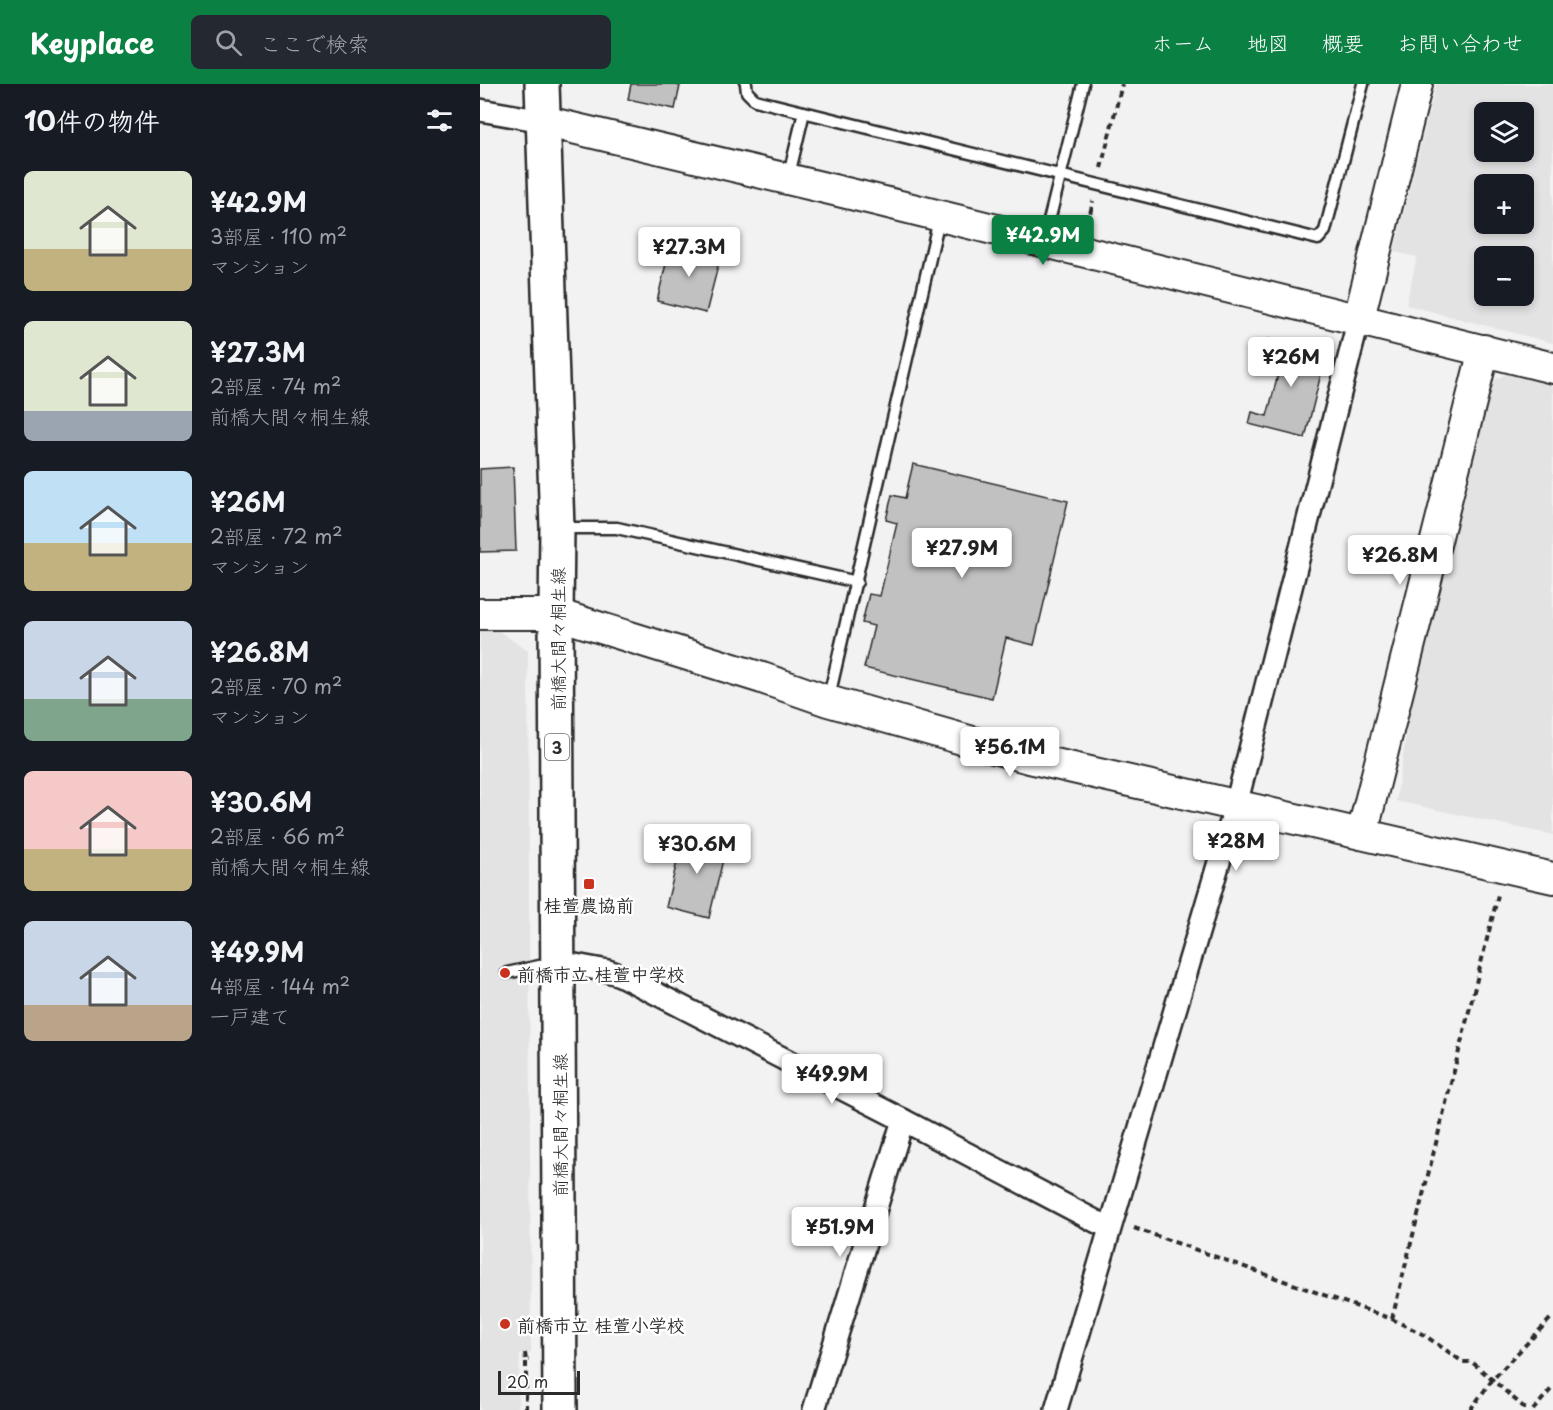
<!DOCTYPE html>
<html lang="ja">
<meta charset="utf-8">
<style>
:root{--surface:#171b24;--page:#242831;--text:#f1f3f6;--muted:#9ea1a6;--accent:#0b8043}
body{margin:0;font-family:"Playpen Sans","Klee One",sans-serif;background:var(--page);color:var(--text);height:100vh;display:flex;flex-direction:column;font-size:22px;white-space:nowrap}
*{box-sizing:border-box;margin:0}
p{font-size:20px;color:var(--muted)}
.icon{flex:none;width:33px;height:33px;fill:none;stroke:currentColor;stroke-width:2;stroke-linecap:round;stroke-linejoin:round}
.map{position:relative;flex:1;overflow:hidden}
.details{display:flex;flex-direction:column;background:var(--surface);width:480px}
.details>*{flex:none}
.buttons{position:absolute;left:994px;top:18px;display:grid;gap:12px}
.buttons a{display:grid;place-items:center;width:60px;height:60px;border-radius:9px;background:var(--surface);box-shadow:0 3px 9px #0003;font-size:30px}
.scale{position:absolute;left:18px;bottom:15px;width:82px;box-sizing:border-box;padding-left:6px;border:3px solid #2b2b2b;border-top:0;font-size:16px;line-height:21px;white-space:nowrap;color:#2b2b2b;-webkit-text-stroke:4px #fff;paint-order:stroke}
.price{position:absolute;translate:-50% -51px;padding:0 14px;border-radius:6px;background:#fff;color:#222;font-size:20px;line-height:39px;filter:drop-shadow(0 2px 3px #0008)}
.price::after{content:'';position:absolute;left:50%;top:36px;width:18px;height:14px;margin-left:-9px;background:inherit;clip-path:polygon(0 0,100% 0,50% 100%)}
.price.on{background:var(--accent);color:#fff}
ul{padding:0;list-style:none}
li{display:flex;align-items:center;gap:18px;height:150px;padding:0 24px}
li span{display:grid;place-items:center;flex:none;width:168px;height:120px;border-radius:9px;color:#555}
li>.icon{margin-inline-start:auto}
span .icon{width:72px;height:72px;fill:#fffc;stroke-width:1}
li b{font-size:26px}
h2{display:flex;justify-content:space-between;align-items:center;height:72px;padding:0 24px;font-size:26px}
header{display:flex;align-items:center;gap:36px;box-sizing:border-box;height:84px;padding:0 30px;background:var(--accent);color:#fff}
header strong{font-size:28px}
nav{display:flex;gap:33px;margin-inline-start:auto;font-size:21px}
.search{width:420px;height:54px;background:var(--page);display:flex;align-items:center;gap:15px;box-sizing:border-box;padding:0 21px;border-radius:9px;color:var(--muted);font-size:22px}
main{display:flex;flex:1;min-height:0}
.map>svg:first-child{display:block}
.built{fill:#e3e3e3;fill-rule:evenodd}
.building{fill:#c1c1c1;stroke:#2b2b2b;stroke-width:1.5}
.lines{fill:none;stroke-linecap:round;stroke-linejoin:round}
.lane-casing{stroke:#2b2b2b;stroke-width:15}
.street-casing{stroke:#2b2b2b;stroke-width:26}
.secondary-casing{stroke:#2b2b2b;stroke-width:34}
.primary-casing{stroke:#2b2b2b;stroke-width:38}
.path{stroke:#2b2b2b;stroke-width:4;stroke-dasharray:6 4.5;stroke-linecap:butt}
.lane{stroke:#fff;stroke-width:10}
.street{stroke:#fff;stroke-width:21}
.secondary{stroke:#fff;stroke-width:30}
.primary{stroke:#fff;stroke-width:33}
.poi-dot{fill:#c8321e;stroke:#fff;stroke-width:2}
.labels{text-anchor:middle;dominant-baseline:central;stroke-width:5;stroke-linejoin:round;paint-order:stroke}
.shield{fill:#fff;stroke:#6b6b6b;stroke-width:1.5}
.shield-label{font-size:16px;font-weight:bold;fill:#2b2b2b}
.street-label{font-size:18px;fill:#2b2b2b;stroke:#fff}
.poi-label{font-size:18px;font-weight:bold;fill:#2b2b2b;stroke:#fff;text-anchor:start}
</style>
<header>
<strong>Keyplace</strong>
<div class="search"><svg class="icon" aria-label="search" viewBox="0 0 24 24"><circle cx="10" cy="10" r="6"/><path d="M15 15l6 6"/></svg>ここで検索</div>
<nav><a>ホーム</a><a>地図</a><a>概要</a><a>お問い合わせ</a></nav>
</header>
<main>
<section class="details">
<h2>10件の物件<svg class="icon" aria-label="filters" viewBox="0 0 24 24"><path d="M4 7h16M4 17h16"/><circle cx="9" cy="7" r="2"/><circle cx="15" cy="17" r="2"/></svg></h2>
<ul>
<li><span style="background:linear-gradient(#dfe7d0 65%,#c2b280 0)"><svg class="icon" aria-label="home" viewBox="0 0 24 24"><path d="M3 11l9-7 9 7M6 9v11h12V9"/></svg></span><div><b>¥42.9M</b><p>3部屋 · 110 m²</p><p>マンション</p></div></li>
<li><span style="background:linear-gradient(#dfe7d0 75%,#9aa5b1 0)"><svg class="icon" aria-label="home" viewBox="0 0 24 24"><path d="M3 11l9-7 9 7M6 9v11h12V9"/></svg></span><div><b>¥27.3M</b><p>2部屋 · 74 m²</p><p>前橋大間々桐生線</p></div></li>
<li><span style="background:linear-gradient(#bfe0f5 60%,#c2b280 0)"><svg class="icon" aria-label="home" viewBox="0 0 24 24"><path d="M3 11l9-7 9 7M6 9v11h12V9"/></svg></span><div><b>¥26M</b><p>2部屋 · 72 m²</p><p>マンション</p></div></li>
<li><span style="background:linear-gradient(#c9d6e8 65%,#7fa58c 0)"><svg class="icon" aria-label="home" viewBox="0 0 24 24"><path d="M3 11l9-7 9 7M6 9v11h12V9"/></svg></span><div><b>¥26.8M</b><p>2部屋 · 70 m²</p><p>マンション</p></div></li>
<li><span style="background:linear-gradient(#f6c9c9 65%,#c2b280 0)"><svg class="icon" aria-label="home" viewBox="0 0 24 24"><path d="M3 11l9-7 9 7M6 9v11h12V9"/></svg></span><div><b>¥30.6M</b><p>2部屋 · 66 m²</p><p>前橋大間々桐生線</p></div></li>
<li><span style="background:linear-gradient(#c9d6e8 70%,#b9a48a 0)"><svg class="icon" aria-label="home" viewBox="0 0 24 24"><path d="M3 11l9-7 9 7M6 9v11h12V9"/></svg></span><div><b>¥49.9M</b><p>4部屋 · 144 m²</p><p>一戸建て</p></div></li>
</ul>
</section>
<div class="map">
<svg width="1073" height="1326" viewBox="0 0 1073 1326">
<rect width="100%" height="100%" fill="#f2f2f2"/>
<filter id="ink" filterUnits="userSpaceOnUse"><feTurbulence type="fractalNoise" baseFrequency=".0167" numOctaves="2"/><feDisplacementMap in="SourceGraphic" scale="12" xChannelSelector="R" yChannelSelector="G"/><feConvolveMatrix kernelMatrix="1 2 1 2 8 2 1 2 1" color-interpolation-filters="sRGB"/></filter>
<g filter="url(#ink)">
<!-- built -->
<g class="built">
<path d="M 956,0 L 1073,0 L 1073,259 L 926,221 L 937,173 L 914,168 ZM 1044,28 L 1044,68 L 1005,68 L 1005,28 ZM 1044,100 L 1044,140 L 1005,140 L 1005,100 ZM 1044,172 L 1044,212 L 1005,212 L 1005,172 Z"/>
<path d="M 1026,290 L 1073,302 L 1073,751 L 916,717 L 929,632 L 1013,297 Z"/>
<path d="M 0,545 L 16,545 L 48,567 L 51,1269 L 40,1270 L 38,1326 L 0,1326 Z"/>
</g>
<!-- building -->
<g class="building">
<path d="M 151,0 L 191,0 L 200,2 L 195,25 L 148,15 Z"/>
<path d="M 191,159 L 241,170 L 226,229 L 177,217 Z"/>
<path d="M 788,255 L 846,270 L 825,354 L 769,340 L 772,328 L 787,332 L 799,287 L 781,282 Z"/>
<path d="M 433,380 L 588,417 L 554,561 L 526,554 L 512,614 L 384,584 L 394,542 L 382,539 L 389,510 L 400,512 L 417,439 L 406,436 L 412,411 L 425,414 Z"/>
<path d="M 33,383 L 36,467 L 0,468 L 0,385 Z"/>
<path d="M 204,749 L 247,759 L 229,834 L 186,823 Z"/>
</g>
<g class="lines">
<defs>
<g id="lane">
<path d="M 266,0 L 267,8 L 275,16 L 838,155 L 845,147 L 883,0"/>
<path d="M 308,95 L 324,28"/>
<path d="M 564,157 L 603,0"/>
<path d="M 80,444 L 137,444 L 377,498"/>
<path d="M 348,617 L 459,135"/>
<path d="M 27,889 L 73,879"/>
</g>
<g id="street">
<path d="M 0,26 L 63,37"/>
<path d="M 79,878 L 128,887 L 140,891 L 423,1036 L 617,1138 L 629,1142"/>
<path d="M 334,1326 L 423,1036"/>
<path d="M 576,1326 L 756,721 L 879,234"/>
</g>
<g id="secondary">
<path d="M 63,37 L 396,116 L 1073,284"/>
<path d="M 879,234 L 937,0"/>
<path d="M 0,530 L 76,530 L 282,594 L 348,617 L 549,674 L 1073,794"/>
<path d="M 882,750 L 1004,266"/>
</g>
<path id="primary" d="M 62,0 L 77,444 L 76,530 L 80,1326"/>
</defs>
<!-- lane casing -->
<use href="#lane" class="lane-casing"/>
<!-- street casing -->
<use href="#street" class="street-casing"/>
<!-- secondary casing -->
<use href="#secondary" class="secondary-casing"/>
<!-- primary casing -->
<use href="#primary" class="primary-casing"/>
<!-- path -->
<g class="path">
<path d="M 621,84 L 642,0"/>
<path d="M 608,139 L 613,117"/>
<path d="M 654,1144 L 912,1235 L 944,1251 L 983,1278 L 992,1278 L 1047,1326"/>
<path d="M 912,1235 L 1018,811"/>
<path d="M 45,1269 L 46,1276"/>
<path d="M 46,1326 L 46,1276 L 49,1276"/>
<path d="M 990,1326 L 1013,1295 L 1073,1232"/>
<path d="M 1053,1326 L 1073,1303"/>
</g>
<!-- lane -->
<use href="#lane" class="lane"/>
<!-- street -->
<use href="#street" class="street"/>
<!-- secondary -->
<use href="#secondary" class="secondary"/>
<!-- primary -->
<use href="#primary" class="primary"/>
</g>
</g>
<!-- markers -->
<g class="poi-dot">
<rect x="103" y="794" width="12" height="12" rx="3"/>
<circle cx="25" cy="889" r="6"/>
<circle cx="25" cy="1240" r="6"/>
</g>
<g class="labels">
<!-- shield labels -->
<rect class="shield" x="65" y="650" width="24" height="26" rx="4.5"/>
<g class="shield-label">
<text x="77" y="663">3</text>
</g>
<!-- street labels -->
<g class="street-label">
<text transform="translate(77 555) rotate(-90)">前橋大間々桐生線</text>
<text transform="translate(79 1041) rotate(-90)">前橋大間々桐生線</text>
</g>
<!-- poi labels -->
<g class="poi-label">
<text x="109" y="820" text-anchor="middle">桂萱農協前</text>
<text x="37" y="889">前橋市立 桂萱中学校</text>
<text x="37" y="1240">前橋市立 桂萱小学校</text>
</g>
</g>
</svg>
<div class="buttons">
<a><svg class="icon" aria-label="layers" viewBox="0 0 24 24"><path d="M12 4l9 5-9 5-9-5zM3 14l9 5 9-5"/></svg></a>
<a>+</a>
<a>−</a>
</div>
<div class="scale">20 m</div>
<b class="price on" style="left:563px;top:182px">¥42.9M</b>
<b class="price" style="left:209px;top:194px">¥27.3M</b>
<b class="price" style="left:811px;top:304px">¥26M</b>
<b class="price" style="left:482px;top:495px">¥27.9M</b>
<b class="price" style="left:920px;top:502px">¥26.8M</b>
<b class="price" style="left:530px;top:694px">¥56.1M</b>
<b class="price" style="left:756px;top:788px">¥28M</b>
<b class="price" style="left:217px;top:791px">¥30.6M</b>
<b class="price" style="left:352px;top:1021px">¥49.9M</b>
<b class="price" style="left:360px;top:1174px">¥51.9M</b>
</div>
</main>
